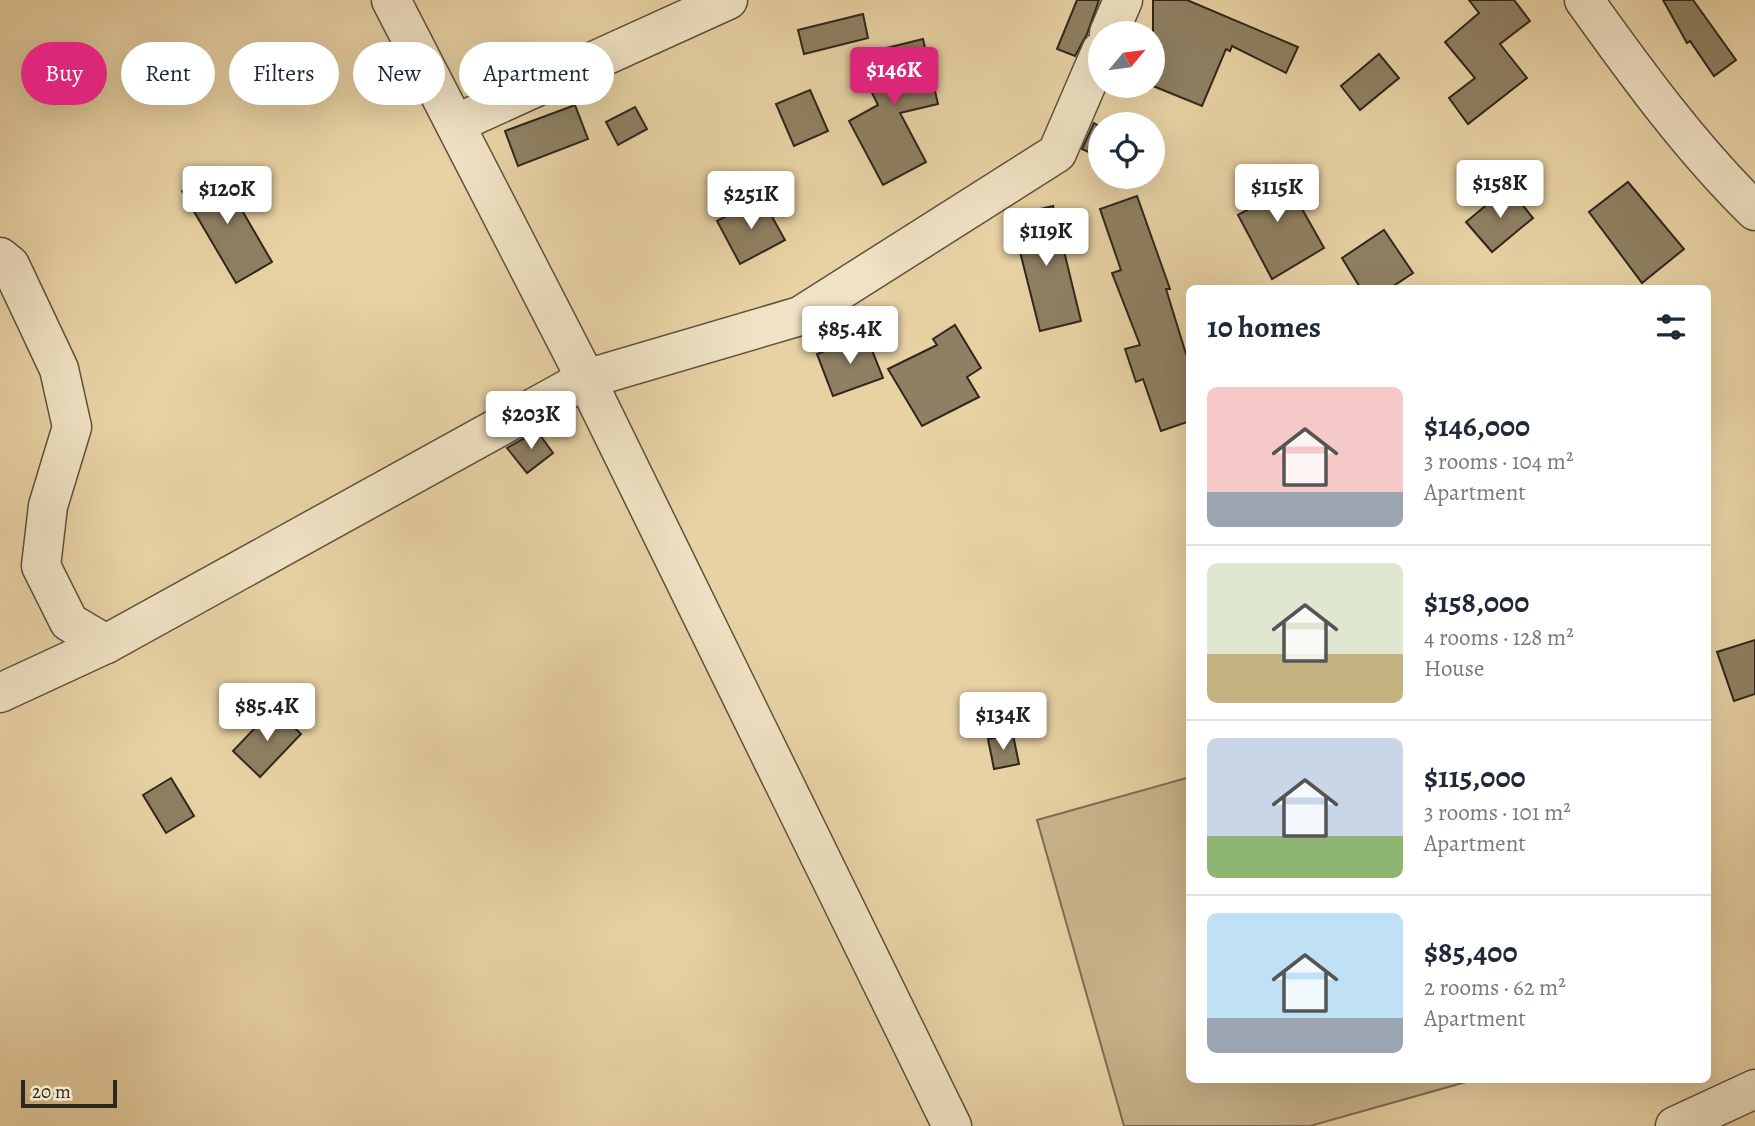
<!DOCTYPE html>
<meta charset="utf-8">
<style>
:root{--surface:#fff;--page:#f6f6f7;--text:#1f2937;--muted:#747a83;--line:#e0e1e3;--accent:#db2777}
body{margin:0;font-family:Alegreya,serif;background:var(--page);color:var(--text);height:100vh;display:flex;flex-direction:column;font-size:26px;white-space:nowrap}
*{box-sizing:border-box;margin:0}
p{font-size:23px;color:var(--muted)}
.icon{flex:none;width:38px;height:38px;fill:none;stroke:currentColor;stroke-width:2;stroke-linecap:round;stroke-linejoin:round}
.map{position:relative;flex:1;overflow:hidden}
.side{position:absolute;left:1186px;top:285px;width:525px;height:798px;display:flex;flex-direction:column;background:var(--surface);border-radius:10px;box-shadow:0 7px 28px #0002}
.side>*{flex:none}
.banner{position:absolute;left:21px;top:42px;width:665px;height:63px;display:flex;gap:14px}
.needle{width:46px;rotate:61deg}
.buttons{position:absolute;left:1088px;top:21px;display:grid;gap:14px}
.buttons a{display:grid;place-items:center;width:77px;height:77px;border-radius:50%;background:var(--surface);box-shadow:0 7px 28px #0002;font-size:35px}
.scale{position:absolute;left:21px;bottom:18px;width:96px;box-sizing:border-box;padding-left:7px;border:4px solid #2f271c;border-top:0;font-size:19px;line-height:24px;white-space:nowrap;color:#2f271c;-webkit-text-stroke:5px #f0e2c4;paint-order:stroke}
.price{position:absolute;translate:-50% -60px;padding:0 16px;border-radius:7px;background:#fff;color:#222;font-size:23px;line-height:46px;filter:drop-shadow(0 2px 4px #0008)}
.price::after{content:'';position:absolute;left:50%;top:42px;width:21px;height:16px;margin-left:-10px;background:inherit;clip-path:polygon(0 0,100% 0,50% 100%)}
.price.selected{background:var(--accent);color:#fff}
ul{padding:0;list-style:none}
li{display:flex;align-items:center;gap:21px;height:175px;padding:0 21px}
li+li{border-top:2px solid var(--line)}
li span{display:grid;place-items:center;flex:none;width:196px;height:140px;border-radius:10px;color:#555}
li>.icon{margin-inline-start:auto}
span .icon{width:84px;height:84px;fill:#fffc;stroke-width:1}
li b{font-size:30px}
h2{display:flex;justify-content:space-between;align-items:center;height:84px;padding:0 21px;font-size:30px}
.pill{padding:0 24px;border-radius:32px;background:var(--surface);box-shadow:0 7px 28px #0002;font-size:24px;line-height:63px}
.pill.selected{background:var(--accent);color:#fff}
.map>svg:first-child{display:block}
.green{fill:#c9b58d;stroke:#7c6e54;stroke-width:2}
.building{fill:#8f8063;stroke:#2f271c;stroke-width:2}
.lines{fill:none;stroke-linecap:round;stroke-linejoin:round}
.minor-casing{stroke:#5d523e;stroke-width:41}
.minor{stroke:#f0e2c4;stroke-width:38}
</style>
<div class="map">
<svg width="1755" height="1126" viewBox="0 0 1755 1126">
<rect width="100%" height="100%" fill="#e8d2a4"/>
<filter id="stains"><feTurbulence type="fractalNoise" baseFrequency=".00286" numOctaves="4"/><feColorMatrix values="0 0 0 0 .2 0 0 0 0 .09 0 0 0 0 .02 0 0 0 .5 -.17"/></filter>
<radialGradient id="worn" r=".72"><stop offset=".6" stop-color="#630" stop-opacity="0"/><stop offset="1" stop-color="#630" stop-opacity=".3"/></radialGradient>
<!-- green -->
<path class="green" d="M 1190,777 L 1190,1080 L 1473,1080 L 1310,1126 L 1124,1126 L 1037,820 Z"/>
<!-- building -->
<g class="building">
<path d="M 1077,0 L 1099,0 L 1087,34 L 1075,56 L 1057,49 Z"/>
<path d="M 1153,0 L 1187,0 L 1298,47 L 1286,73 L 1232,46 L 1230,51 L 1226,49 L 1202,106 L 1153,86 Z"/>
<path d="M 1469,0 L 1514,0 L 1530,21 L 1500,44 L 1527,78 L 1468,124 L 1449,98 L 1475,78 L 1445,42 L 1479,13 Z"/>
<path d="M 1663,0 L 1693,0 L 1736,60 L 1714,76 L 1690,41 L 1687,43 Z"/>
<path d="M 863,14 L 868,38 L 804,54 L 798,30 Z"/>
<path d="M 923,39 L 938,104 L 900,113 L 926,162 L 883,185 L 849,121 L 878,105 L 854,56 Z"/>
<path d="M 1379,54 L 1399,78 L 1360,110 L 1341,86 Z"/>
<path d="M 810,90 L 828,131 L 794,146 L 776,104 Z"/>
<path d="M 575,105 L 588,139 L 518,166 L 505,131 Z"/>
<path d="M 635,107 L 647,129 L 618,145 L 606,122 Z"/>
<path d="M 1094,123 L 1101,127 L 1101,158 L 1082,149 Z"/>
<path d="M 1279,168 L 1324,248 L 1272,279 L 1238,215 L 1247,210 L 1237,191 Z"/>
<path d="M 218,169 L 272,262 L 236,283 L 182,191 Z"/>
<path d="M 1628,182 L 1684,249 L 1642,283 L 1589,212 Z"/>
<path d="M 1508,187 L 1533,218 L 1492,252 L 1466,222 Z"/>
<path d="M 1137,196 L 1170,289 L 1166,289 L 1190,367 L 1190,421 L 1161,431 L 1143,379 L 1136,382 L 1125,349 L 1140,345 L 1112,273 L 1121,270 L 1100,209 Z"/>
<path d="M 761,197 L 785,240 L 740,264 L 717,221 Z"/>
<path d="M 1053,206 L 1081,321 L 1040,331 L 1011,216 Z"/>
<path d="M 1384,230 L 1413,273 L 1389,289 L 1361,289 L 1342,258 Z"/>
<path d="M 955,325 L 981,368 L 967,377 L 979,397 L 922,426 L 888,369 L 937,345 L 933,339 Z"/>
<path d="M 866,335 L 883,378 L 833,396 L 817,354 Z"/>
<path d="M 537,431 L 553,453 L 527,473 L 507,448 Z"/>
<path d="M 1755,640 L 1755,694 L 1734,701 L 1717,652 Z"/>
<path d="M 274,708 L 301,734 L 260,777 L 233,751 Z"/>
<path d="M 1013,735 L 1019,764 L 994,769 L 988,739 Z"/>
<path d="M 171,778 L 194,816 L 166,833 L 143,795 Z"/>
</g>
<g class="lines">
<defs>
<g id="minor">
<path d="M 391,0 L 586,379 L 952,1126"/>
<path d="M 1584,0 C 1637,74 1690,147 1755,211"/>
<path d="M 1109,33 L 1123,0"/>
<path d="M 455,124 L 728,0"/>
<path d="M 0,257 L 10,265 L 59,369 L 72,427 L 48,506 L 41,566 L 69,622 L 106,644"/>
<path d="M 0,693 L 106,644 L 586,379 L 800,316 L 1057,153 L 1101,51"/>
<path d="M 1675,1126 L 1755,1089"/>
</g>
</defs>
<!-- minor casing -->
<use href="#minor" class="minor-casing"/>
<!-- minor -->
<use href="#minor" class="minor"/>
</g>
<rect width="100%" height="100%" filter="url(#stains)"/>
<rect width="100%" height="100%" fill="url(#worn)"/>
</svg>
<div class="buttons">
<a><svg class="needle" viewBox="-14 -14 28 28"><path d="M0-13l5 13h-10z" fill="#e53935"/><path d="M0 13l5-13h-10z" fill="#747a83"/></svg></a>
<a><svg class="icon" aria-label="locate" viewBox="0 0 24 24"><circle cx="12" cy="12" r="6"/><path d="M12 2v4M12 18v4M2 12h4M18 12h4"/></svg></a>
</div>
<div class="scale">20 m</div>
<b class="price selected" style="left:894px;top:107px">$146K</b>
<b class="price" style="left:1500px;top:220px">$158K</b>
<b class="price" style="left:1277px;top:224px">$115K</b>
<b class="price" style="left:227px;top:226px">$120K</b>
<b class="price" style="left:751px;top:231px">$251K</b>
<b class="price" style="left:1046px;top:268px">$119K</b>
<b class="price" style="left:850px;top:366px">$85.4K</b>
<b class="price" style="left:531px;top:451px">$203K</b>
<b class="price" style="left:267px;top:743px">$85.4K</b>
<b class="price" style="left:1003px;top:752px">$134K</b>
<div class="banner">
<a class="pill selected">Buy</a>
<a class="pill">Rent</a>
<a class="pill">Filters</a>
<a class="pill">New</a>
<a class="pill">Apartment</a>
</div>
<section class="side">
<h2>10 homes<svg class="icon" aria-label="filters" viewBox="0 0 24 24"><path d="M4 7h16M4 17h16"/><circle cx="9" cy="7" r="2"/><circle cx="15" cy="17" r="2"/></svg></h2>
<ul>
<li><span style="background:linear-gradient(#f6c9c9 75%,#9aa5b1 0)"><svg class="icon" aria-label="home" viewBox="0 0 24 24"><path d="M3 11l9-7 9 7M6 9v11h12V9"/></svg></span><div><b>$146,000</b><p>3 rooms · 104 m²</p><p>Apartment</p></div></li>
<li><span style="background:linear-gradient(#dfe7d0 65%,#c2b280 0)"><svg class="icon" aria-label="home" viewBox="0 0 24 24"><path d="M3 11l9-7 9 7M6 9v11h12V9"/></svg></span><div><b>$158,000</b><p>4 rooms · 128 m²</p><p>House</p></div></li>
<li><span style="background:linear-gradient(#c9d6e8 70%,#8fb573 0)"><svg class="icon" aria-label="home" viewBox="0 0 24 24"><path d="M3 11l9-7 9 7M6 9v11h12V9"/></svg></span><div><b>$115,000</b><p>3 rooms · 101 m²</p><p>Apartment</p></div></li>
<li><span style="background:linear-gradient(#bfe0f5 75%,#9aa5b1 0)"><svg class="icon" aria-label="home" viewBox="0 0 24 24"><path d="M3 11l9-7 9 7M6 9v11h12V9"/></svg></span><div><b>$85,400</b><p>2 rooms · 62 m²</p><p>Apartment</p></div></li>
</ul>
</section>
</div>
